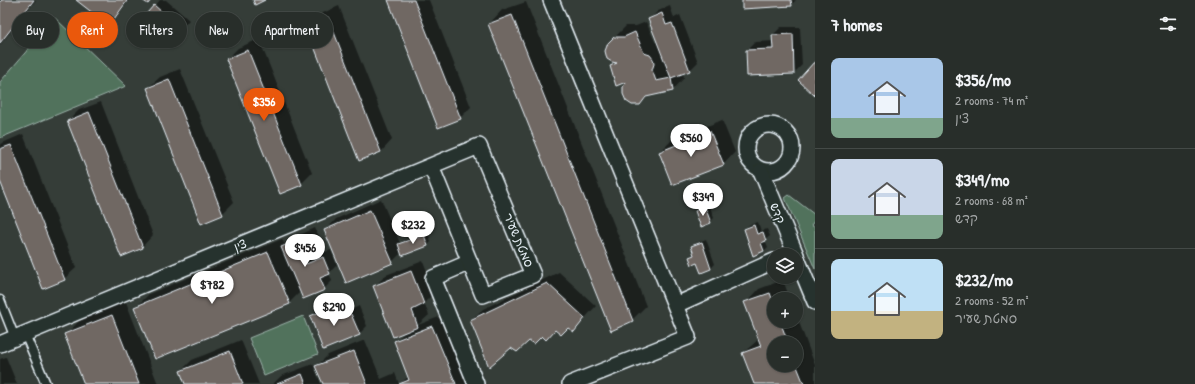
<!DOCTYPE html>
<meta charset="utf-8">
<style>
:root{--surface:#282e2a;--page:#303632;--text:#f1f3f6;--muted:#a5a8a8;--line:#444a47;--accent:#ea580c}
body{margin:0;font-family:"Patrick Hand","Playpen Sans Hebrew",sans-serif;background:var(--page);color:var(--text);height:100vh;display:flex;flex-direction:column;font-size:15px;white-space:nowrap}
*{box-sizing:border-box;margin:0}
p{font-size:13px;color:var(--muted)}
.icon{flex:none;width:22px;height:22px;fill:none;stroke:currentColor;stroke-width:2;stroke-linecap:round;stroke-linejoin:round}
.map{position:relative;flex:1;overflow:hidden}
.sheet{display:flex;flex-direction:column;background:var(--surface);width:380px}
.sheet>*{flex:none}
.banner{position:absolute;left:12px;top:12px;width:380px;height:36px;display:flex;gap:8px}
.tools{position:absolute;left:767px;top:248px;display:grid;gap:8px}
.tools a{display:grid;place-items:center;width:36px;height:36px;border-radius:50%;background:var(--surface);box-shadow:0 1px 3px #0004,0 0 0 1px var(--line);font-size:20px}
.price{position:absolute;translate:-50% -34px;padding:0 9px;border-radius:14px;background:#fff;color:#222;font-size:13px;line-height:26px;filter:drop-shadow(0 1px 2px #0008)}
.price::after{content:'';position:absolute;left:50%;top:24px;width:12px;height:9px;margin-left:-6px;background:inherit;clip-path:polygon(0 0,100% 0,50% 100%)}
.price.active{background:var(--accent);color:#fff}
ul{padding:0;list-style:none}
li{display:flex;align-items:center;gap:12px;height:100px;padding:0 16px}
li+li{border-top:1px solid var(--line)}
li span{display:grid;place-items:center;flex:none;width:112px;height:80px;border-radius:8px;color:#555}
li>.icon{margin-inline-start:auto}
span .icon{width:48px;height:48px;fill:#fffc;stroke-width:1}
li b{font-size:17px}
h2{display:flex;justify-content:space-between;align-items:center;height:48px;padding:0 16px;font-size:17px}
.pill{padding:0 14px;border-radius:18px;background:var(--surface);box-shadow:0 1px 3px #0004,0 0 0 1px var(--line);font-size:14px;line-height:36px}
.pill.active{background:var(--accent);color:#fff}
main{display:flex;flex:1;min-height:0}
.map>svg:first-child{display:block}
.green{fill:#51725c;stroke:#9cb2aa}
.shadow{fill:#0007;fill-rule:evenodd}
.building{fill:#706763;stroke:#e8f1f8}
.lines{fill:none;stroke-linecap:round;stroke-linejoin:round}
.lane-casing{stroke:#e8f1f8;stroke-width:11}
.street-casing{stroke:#e8f1f8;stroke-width:18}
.lane{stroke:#26332d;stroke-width:8}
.street{stroke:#26332d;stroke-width:15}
.labels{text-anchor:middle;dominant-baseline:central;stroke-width:3.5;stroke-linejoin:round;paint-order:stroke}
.street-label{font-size:12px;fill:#e8f1f8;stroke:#26332d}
</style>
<main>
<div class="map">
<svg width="815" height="384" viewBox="0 0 815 384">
<rect width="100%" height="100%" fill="#353d38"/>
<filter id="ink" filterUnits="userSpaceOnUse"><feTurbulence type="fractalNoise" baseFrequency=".025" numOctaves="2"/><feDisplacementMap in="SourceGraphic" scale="8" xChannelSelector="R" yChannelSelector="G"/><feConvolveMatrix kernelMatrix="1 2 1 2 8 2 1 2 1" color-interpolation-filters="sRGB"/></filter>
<g filter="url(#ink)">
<!-- green -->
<g class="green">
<path d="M 55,18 L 126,86 L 0,138 L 0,82 Z"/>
<path d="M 789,195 L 815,215 L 815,220 L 811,225 L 815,228 L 815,269 L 785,198 Z"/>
<path d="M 303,316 L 318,354 L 264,376 L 249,338 Z"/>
</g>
<!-- shadow -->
<g class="shadow">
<path d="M 3,0 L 36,0 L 0,45 L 0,4 Z"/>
<path d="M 78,0 L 129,0 L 112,23 L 104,31 L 95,13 Z"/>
<path d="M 160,0 L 166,0 L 189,20 L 168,43 L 142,21 Z"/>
<path d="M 389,0 L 429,0 L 471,107 L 460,118 Z"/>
<path d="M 743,0 L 796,0 L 791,5 Z"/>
<path d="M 526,2 L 646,306 L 632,320 L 489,24 L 502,10 Z"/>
<path d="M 339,6 L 392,140 L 381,152 L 307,26 L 318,15 Z"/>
<path d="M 670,6 L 674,18 L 680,15 L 698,62 L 690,70 L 683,72 L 684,78 L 673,90 L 648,96 L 640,104 L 628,79 L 611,67 L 616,62 L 609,43 L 626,26 L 636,26 L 646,22 L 655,42 L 659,43 L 650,19 L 658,11 Z"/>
<path d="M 781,27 L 800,27 L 802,65 L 794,73 L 747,50 L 755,42 L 774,41 L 773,35 Z"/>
<path d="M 259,39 L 312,173 L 301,184 L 227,59 L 238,48 Z"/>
<path d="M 180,69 L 234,202 L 222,214 L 148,88 L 160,77 Z"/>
<path d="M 101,102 L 153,235 L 142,247 L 68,121 L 79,110 Z"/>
<path d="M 722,120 L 735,152 L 724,164 L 673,184 L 660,152 L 671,141 Z"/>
<path d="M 23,134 L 76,268 L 64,279 L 0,178 L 0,144 Z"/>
<path d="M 381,199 L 400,243 L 403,241 L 428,232 L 431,242 L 427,246 L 402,252 L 392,262 L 325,231 L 336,219 Z"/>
<path d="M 709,204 L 714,218 L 710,222 L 696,211 L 700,207 Z"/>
<path d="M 758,222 L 761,231 L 767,229 L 770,236 L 765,240 L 768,247 L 764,251 L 754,254 L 745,229 L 749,225 Z"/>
<path d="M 315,228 L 321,241 L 312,250 L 314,256 L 331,250 L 337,265 L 329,273 L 332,281 L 324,289 L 301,291 L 289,303 L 136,307 L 149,294 L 282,239 L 285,245 L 291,239 Z"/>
<path d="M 706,239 L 715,264 L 711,268 L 701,271 L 698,262 L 690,257 L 694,253 L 692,247 L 696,243 Z"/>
<path d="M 423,261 L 435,292 L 424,303 L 429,315 L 418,325 L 444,315 L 472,384 L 400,384 L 409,376 L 395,342 L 406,331 L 374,287 L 386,275 Z"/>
<path d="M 559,272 L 596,306 L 574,330 L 568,327 L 555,329 L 542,335 L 471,320 L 483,309 Z"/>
<path d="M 783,280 L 790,299 L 774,299 L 774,321 L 796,321 L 796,314 L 815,365 L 815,384 L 755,384 L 743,353 L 759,339 L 746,303 L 759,289 ZM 774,343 L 796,343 L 796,365 L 774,365 Z"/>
<path d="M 348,297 L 353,309 L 359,306 L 367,326 L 359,334 L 311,317 L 319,309 Z"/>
<path d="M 126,302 L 158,384 L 85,384 L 66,335 L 79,321 Z"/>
<path d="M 241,340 L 259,384 L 186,384 L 181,371 L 192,360 Z"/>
<path d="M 365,340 L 381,379 L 395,373 L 399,384 L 324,384 L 317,366 L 328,355 Z"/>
<path d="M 6,357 L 17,384 L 0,384 L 0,359 Z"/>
<path d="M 313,364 L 321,384 L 273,384 L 281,376 Z"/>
</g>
<!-- building -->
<g class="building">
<path d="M 2,0 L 34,0 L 0,43 L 0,2 Z"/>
<path d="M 76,0 L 125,0 L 127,1 L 104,33 L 89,21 L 94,14 Z"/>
<path d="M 142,0 L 151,0 L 148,4 Z"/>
<path d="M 253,0 L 265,0 L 255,5 Z"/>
<path d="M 388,0 L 414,0 L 461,119 L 438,128 Z"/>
<path d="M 742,0 L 791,0 L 792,6 L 742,9 Z"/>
<path d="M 154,5 L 181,29 L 168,45 L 140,21 Z"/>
<path d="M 662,13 L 666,25 L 672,23 L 690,71 L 671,78 L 648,19 Z"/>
<path d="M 512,15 L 633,321 L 611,331 L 488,24 Z"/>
<path d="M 328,17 L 381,152 L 359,161 L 306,26 Z"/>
<path d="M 635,32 L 644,53 L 650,55 L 653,59 L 654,64 L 652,70 L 656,81 L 671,78 L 673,91 L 646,97 L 640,105 L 632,105 L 626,101 L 623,94 L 623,87 L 626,82 L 616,86 L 610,66 L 617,63 L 612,62 L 607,59 L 605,51 L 608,43 L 614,37 L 624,37 Z"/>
<path d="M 793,34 L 794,74 L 747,76 L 746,50 L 773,49 L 772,35 Z"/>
<path d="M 248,50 L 302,185 L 280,194 L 226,59 Z"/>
<path d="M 815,61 L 815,96 L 798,80 Z"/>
<path d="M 169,79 L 223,215 L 201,224 L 147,88 Z"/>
<path d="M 89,112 L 143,248 L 121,257 L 67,121 Z"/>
<path d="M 710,131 L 724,165 L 672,185 L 659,152 Z"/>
<path d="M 11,145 L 65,280 L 43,289 L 0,181 L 0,149 Z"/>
<path d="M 705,207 L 711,223 L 701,227 L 695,211 Z"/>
<path d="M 370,210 L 393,263 L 346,283 L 324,230 Z"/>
<path d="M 754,225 L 757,234 L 763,232 L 766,241 L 761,243 L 764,251 L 753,256 L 744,229 Z"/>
<path d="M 424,235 L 428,246 L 402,256 L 398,244 Z"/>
<path d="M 307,236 L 313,250 L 303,255 L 306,264 L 323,257 L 330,274 L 320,278 L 325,290 L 303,299 L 281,247 Z"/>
<path d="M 702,242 L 711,269 L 701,273 L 697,263 L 692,265 L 689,257 L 694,255 L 691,246 Z"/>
<path d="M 268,252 L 290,304 L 155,359 L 134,307 Z"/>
<path d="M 411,271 L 424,304 L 412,310 L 418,327 L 393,337 L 373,286 Z"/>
<path d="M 547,283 L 585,318 L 574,332 L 568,328 L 561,335 L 555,330 L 546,340 L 542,336 L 534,344 L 529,341 L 517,352 L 511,348 L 489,367 L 470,320 Z"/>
<path d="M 770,293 L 774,304 L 774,321 L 780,321 L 788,343 L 774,343 L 774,365 L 796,365 L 796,364 L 804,384 L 754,384 L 742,353 L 761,346 L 744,302 Z"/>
<path d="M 340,304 L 345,316 L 351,314 L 360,335 L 323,350 L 310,316 Z"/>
<path d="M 112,315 L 139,384 L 84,384 L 64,334 Z"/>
<path d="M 432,326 L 456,384 L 399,384 L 409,380 L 394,341 Z"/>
<path d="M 230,351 L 243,384 L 185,384 L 180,371 Z"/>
<path d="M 354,351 L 367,384 L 323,384 L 315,366 Z"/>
<path d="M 302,374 L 306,384 L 277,384 Z"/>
</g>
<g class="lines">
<defs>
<g id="lane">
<path d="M 0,300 L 15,338"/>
<path d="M 25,334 L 46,384"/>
</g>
<g id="street">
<path d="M 551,0 L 688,337 L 570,384"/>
<circle cx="769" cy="148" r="23"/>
<path d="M 761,171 L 796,255"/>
<path d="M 796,256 L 815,302"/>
<path d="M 470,262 L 433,278 L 476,384"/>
<path d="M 676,305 L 774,261"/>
<path d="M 0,344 L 479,146 L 533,275 L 483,295 L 431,166"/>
</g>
</defs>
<!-- lane casing -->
<use href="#lane" class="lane-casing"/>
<!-- street casing -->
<use href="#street" class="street-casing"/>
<!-- lane -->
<use href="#lane" class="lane"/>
<!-- street -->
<use href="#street" class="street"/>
</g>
</g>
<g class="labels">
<!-- street labels -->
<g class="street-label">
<text transform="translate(778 213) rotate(68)">קדש</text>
<text transform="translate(519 240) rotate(67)">סמטת שעיר</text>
<text transform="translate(240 245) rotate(-22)">צין</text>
</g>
</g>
</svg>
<div class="tools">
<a><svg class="icon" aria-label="layers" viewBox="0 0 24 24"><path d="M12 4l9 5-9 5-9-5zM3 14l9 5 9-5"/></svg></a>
<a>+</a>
<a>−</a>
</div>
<b class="price active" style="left:264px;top:122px">$356</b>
<b class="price" style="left:691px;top:158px">$560</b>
<b class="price" style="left:703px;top:217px">$349</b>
<b class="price" style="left:413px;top:245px">$232</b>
<b class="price" style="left:305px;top:268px">$456</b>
<b class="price" style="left:212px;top:305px">$782</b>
<b class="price" style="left:334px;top:327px">$290</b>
<div class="banner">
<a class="pill">Buy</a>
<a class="pill active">Rent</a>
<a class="pill">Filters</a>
<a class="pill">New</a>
<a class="pill">Apartment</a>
</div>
</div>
<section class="sheet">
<h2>7 homes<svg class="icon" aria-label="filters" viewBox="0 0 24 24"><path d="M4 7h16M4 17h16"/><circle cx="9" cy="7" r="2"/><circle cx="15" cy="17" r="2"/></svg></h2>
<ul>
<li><span style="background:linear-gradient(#a9c7e8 75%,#7fa58c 0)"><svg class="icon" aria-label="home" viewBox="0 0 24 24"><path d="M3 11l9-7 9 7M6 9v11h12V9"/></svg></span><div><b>$356/mo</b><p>2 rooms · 74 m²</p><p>צין</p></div></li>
<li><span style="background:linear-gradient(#c9d6e8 70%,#7fa58c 0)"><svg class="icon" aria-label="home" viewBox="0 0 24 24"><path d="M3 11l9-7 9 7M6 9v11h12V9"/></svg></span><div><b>$349/mo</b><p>2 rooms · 68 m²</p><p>קדש</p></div></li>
<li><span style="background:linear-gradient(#bfe0f5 65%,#c2b280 0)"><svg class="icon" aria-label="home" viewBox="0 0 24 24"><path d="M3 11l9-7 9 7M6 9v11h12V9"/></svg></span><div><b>$232/mo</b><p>2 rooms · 52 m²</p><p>סמטת שעיר</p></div></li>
</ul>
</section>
</main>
